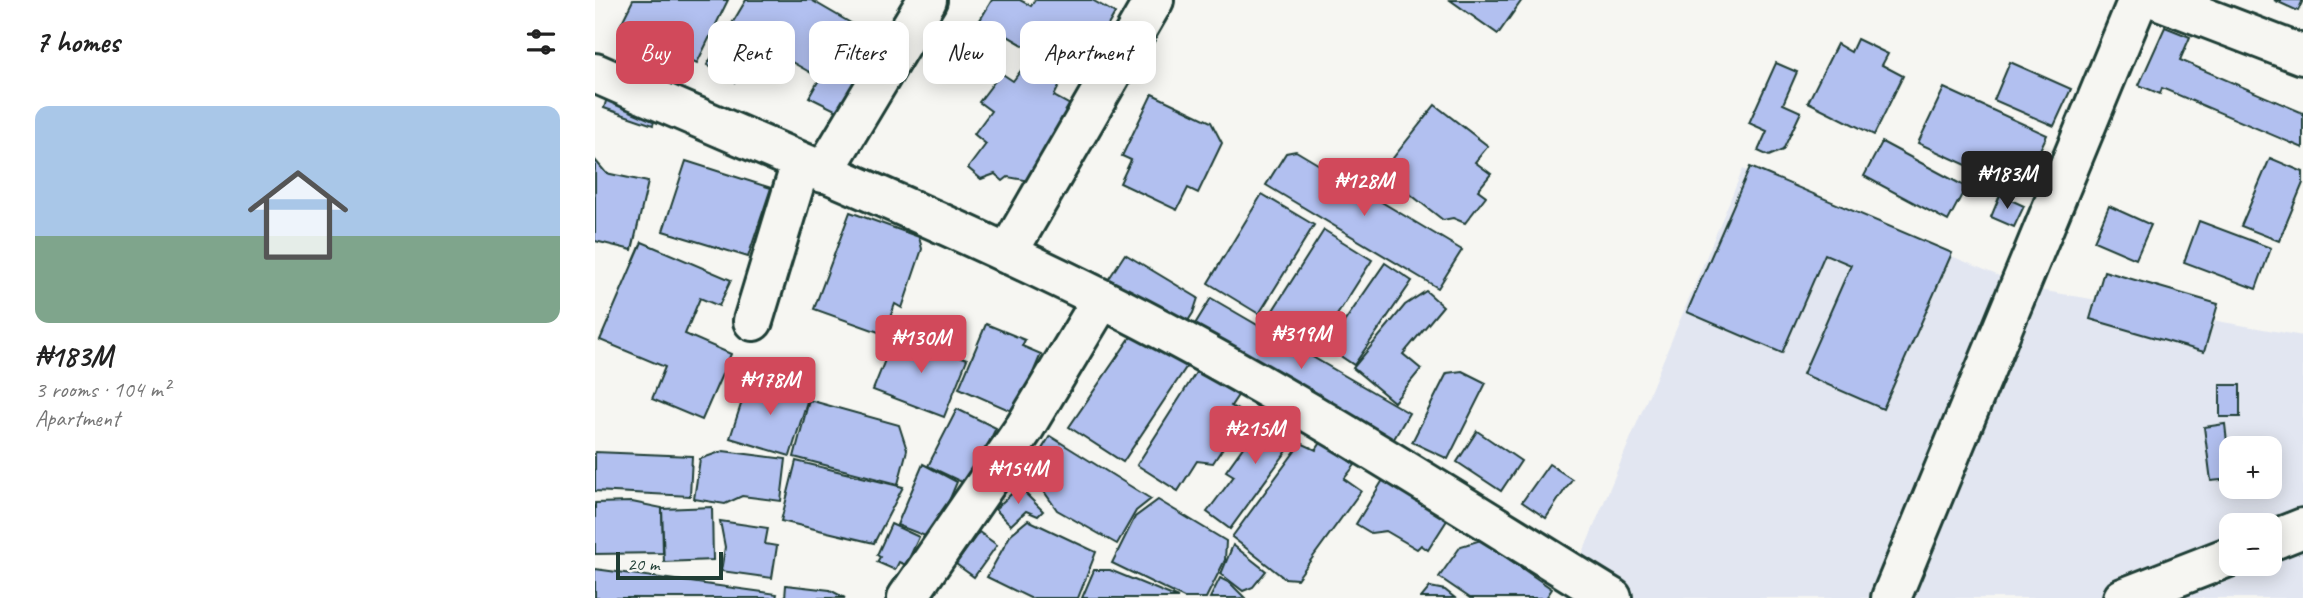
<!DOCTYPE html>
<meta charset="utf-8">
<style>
:root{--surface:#fff;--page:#f2f2f2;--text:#222;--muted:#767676;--line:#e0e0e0;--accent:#d1495b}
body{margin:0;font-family:Caveat,sans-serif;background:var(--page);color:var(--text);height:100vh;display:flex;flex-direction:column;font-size:26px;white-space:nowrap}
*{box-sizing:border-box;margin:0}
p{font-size:23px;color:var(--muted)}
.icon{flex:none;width:38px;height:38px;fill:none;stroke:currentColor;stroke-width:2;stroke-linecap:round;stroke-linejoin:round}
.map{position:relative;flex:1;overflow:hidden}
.drawer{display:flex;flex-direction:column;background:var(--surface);width:595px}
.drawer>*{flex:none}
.top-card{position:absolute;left:21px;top:21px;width:665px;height:63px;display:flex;gap:14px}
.buttons{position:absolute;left:1624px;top:436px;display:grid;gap:14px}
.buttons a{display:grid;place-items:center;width:63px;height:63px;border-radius:14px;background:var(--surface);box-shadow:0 4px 18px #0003;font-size:35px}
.scale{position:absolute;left:21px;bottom:18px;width:107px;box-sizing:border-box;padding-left:7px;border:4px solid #1f3d34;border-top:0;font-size:19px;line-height:24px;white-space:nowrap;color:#1f3d34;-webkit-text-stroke:5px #f6f6f2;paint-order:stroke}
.price{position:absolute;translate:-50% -60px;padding:0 16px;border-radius:7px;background:var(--accent);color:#fff;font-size:23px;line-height:46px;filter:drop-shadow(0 2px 4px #0008)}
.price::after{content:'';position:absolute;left:50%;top:42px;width:21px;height:16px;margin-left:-10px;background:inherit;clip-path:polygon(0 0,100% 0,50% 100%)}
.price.current{background:#222;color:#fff}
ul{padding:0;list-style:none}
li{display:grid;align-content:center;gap:14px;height:371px;padding:0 35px}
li+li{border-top:2px solid var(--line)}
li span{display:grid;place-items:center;height:217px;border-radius:14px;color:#555}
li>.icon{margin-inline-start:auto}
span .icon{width:126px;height:126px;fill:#fffc;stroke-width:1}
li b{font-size:30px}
h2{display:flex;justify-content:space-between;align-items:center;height:84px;padding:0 35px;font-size:30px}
.chip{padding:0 24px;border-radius:14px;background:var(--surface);box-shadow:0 4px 18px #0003;font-size:24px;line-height:63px}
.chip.current{background:var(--accent);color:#fff}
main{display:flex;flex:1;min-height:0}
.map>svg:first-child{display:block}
.built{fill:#e2e6f1;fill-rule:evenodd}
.building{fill:#b2c0f0;stroke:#1f3d34;stroke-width:2}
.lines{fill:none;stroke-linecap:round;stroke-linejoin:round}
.minor-casing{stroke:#1f3d34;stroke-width:44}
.minor{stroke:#f6f6f2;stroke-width:38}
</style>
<main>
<section class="drawer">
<h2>7 homes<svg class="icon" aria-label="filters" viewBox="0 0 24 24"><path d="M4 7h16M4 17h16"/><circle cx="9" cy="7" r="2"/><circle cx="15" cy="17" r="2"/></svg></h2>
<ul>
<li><span style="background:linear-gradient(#a9c7e8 60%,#7fa58c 0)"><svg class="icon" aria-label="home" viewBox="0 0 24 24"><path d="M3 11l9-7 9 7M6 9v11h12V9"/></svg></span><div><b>₦183M</b><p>3 rooms · 104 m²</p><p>Apartment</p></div></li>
</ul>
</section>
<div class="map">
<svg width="1708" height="598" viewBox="0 0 1708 598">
<rect width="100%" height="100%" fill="#f6f6f2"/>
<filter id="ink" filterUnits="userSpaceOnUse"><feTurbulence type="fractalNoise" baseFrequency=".0143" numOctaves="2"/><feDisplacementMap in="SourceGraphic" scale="14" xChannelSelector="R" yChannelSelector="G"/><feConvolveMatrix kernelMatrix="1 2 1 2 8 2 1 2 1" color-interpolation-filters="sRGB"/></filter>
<g filter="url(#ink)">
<!-- built -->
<path class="built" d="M 1148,169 L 1433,288 L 1708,336 L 1708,598 L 969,598 ZM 1636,448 L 1675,448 L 1675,486 L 1636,486 ZM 1636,525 L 1675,525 L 1675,564 L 1636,564 Z"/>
<!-- building -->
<g class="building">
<path d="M 38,0 L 133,0 L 102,63 L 25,26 Z"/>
<path d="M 151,0 L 216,0 L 292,44 L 252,116 L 214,97 L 225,78 L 135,27 Z"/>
<path d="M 397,0 L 425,0 L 436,6 L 440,0 L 497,0 L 520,13 L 483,77 L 385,20 Z"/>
<path d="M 855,0 L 927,0 L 903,34 Z"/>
<path d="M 1679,0 L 1708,0 L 1703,11 Z"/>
<path d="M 1570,27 L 1595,37 L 1585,60 L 1708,113 L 1708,148 L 1567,88 L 1565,94 L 1544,85 Z"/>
<path d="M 1262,39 L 1293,54 L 1287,65 L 1308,76 L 1279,135 L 1213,102 L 1242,44 L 1256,52 Z"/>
<path d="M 127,40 L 155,56 L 140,82 L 112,65 Z"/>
<path d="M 433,61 L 466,82 L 459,96 L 475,105 L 435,181 L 413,177 L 408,181 L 400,174 L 386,179 L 373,168 L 391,144 L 379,134 L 396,111 L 384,102 L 406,73 L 418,81 Z"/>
<path d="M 1415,62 L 1476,89 L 1459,126 L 1399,100 Z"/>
<path d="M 1181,63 L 1202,72 L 1188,104 L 1206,112 L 1188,150 L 1174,156 L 1163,151 L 1172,131 L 1154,123 Z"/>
<path d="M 1349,88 L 1452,135 L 1426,190 L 1323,143 Z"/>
<path d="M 14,91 L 63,107 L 58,125 L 9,108 Z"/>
<path d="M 557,94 L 616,122 L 627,143 L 603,193 L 593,188 L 582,210 L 525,183 L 536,160 L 527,156 Z"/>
<path d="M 840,105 L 893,146 L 880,162 L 896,174 L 883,190 L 891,196 L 870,223 L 858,218 L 848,220 L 787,172 Z"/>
<path d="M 1287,142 L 1371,187 L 1353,221 L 1269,176 Z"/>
<path d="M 701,151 L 867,250 L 843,288 L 671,185 L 691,153 Z"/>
<path d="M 1675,158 L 1708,172 L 1708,183 L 1684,241 L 1646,226 Z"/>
<path d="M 0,160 L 11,173 L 53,182 L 37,250 L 0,241 Z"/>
<path d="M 91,161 L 176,188 L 153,257 L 68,231 Z"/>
<path d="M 1155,167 L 1357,253 L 1288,409 L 1208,374 L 1256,265 L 1230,254 L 1187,353 L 1092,312 Z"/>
<path d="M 667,194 L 719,225 L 664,314 L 613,283 Z"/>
<path d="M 1405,195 L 1429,206 L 1419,227 L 1396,217 Z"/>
<path d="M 1514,206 L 1556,225 L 1541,259 L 1499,241 Z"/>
<path d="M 255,212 L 324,237 L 327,249 L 307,308 L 300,304 L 289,334 L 219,309 Z"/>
<path d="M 1604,221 L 1676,248 L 1661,289 L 1589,262 Z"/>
<path d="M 729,230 L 777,260 L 723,345 L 675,315 Z"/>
<path d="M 47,242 L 136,280 L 124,306 L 105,298 L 90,334 L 136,354 L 107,420 L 57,399 L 70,367 L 5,340 Z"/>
<path d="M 530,254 L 603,298 L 598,313 L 591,324 L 530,297 L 513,280 Z"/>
<path d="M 790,263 L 817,281 L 759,365 L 732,347 Z"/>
<path d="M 1509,271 L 1623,304 L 1609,352 L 1495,319 Z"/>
<path d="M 831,291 L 848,306 L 808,354 L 826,369 L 799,402 L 758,368 L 810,305 Z"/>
<path d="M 616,298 L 814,413 L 796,444 L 597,329 Z"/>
<path d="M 391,324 L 430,340 L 427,346 L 446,354 L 421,413 L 364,388 Z"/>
<path d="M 544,325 L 596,360 L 528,462 L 474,427 Z"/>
<path d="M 328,334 L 342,347 L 372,359 L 349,417 L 278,390 L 294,350 L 297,354 L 303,340 Z"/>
<path d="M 607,363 L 648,388 L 636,406 L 650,414 L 618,463 L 602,461 L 583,491 L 542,465 Z"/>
<path d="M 867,371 L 891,383 L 853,459 L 817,442 L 852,373 Z"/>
<path d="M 155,377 L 214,395 L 195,456 L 135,438 Z"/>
<rect x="1625" y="385" width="20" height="32"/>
<path d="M 214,400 L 304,425 L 312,450 L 303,484 L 199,457 Z"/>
<path d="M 677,407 L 708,429 L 635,529 L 612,512 L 639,476 L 631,471 Z"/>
<path d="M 362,409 L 401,428 L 373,485 L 333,466 Z"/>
<path d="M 1630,424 L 1636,479 L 1616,481 L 1609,427 Z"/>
<path d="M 882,431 L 926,461 L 906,491 L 862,462 Z"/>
<path d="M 455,436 L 556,499 L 541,511 L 522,544 L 462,510 L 434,470 Z"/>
<path d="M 727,441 L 760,465 L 749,479 L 766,491 L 702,579 L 689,578 L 637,537 L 706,443 L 721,450 Z"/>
<path d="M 128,451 L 191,459 L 186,501 L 147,496 L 130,504 L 99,499 L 105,459 Z"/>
<path d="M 0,452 L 97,456 L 95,496 L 0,491 Z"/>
<path d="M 201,461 L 308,487 L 279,543 L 186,521 Z"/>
<path d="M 328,464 L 362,482 L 338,539 L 302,525 Z"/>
<path d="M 954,464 L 977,479 L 951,518 L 927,502 Z"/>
<path d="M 791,475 L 856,514 L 833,550 L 826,545 L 822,549 L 791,531 L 776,533 L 761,524 Z"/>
<path d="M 424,487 L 448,511 L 443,516 L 431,511 L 416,525 L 400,509 Z"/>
<path d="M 563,500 L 631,541 L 630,560 L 611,598 L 589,598 L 517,563 L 540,517 Z"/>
<path d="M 37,502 L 67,508 L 68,553 L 0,554 L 0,503 Z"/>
<path d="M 117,507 L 118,560 L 69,562 L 67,509 Z"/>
<path d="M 433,520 L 501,552 L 483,598 L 435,598 L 392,577 L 416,534 Z"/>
<path d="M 125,521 L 173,528 L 170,544 L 182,546 L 177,578 L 126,571 L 130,547 Z"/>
<path d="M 296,524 L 324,537 L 311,565 L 304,562 L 300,570 L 282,562 L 285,557 L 282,555 Z"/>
<path d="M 384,532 L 402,545 L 379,577 L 361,564 Z"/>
<path d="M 886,540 L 957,589 L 951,598 L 875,598 L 844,577 L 866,546 Z"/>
<path d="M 638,545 L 671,571 L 658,587 L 648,591 L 626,574 Z"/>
<path d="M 0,569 L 182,594 L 181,598 L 0,598 Z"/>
<path d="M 499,570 L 515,570 L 583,598 L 487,598 Z"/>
<path d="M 625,578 L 635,583 L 650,598 L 615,598 Z"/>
<path d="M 191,585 L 235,590 L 250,598 L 190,598 Z"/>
<path d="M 835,587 L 850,590 L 860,598 L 826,598 Z"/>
</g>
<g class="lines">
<defs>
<g id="minor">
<path d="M 1564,0 L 1708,55"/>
<path d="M 0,73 C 169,147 340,216 505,298 C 682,386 849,495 1017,598"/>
<path d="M 228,173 L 332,0"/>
<path d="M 412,254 L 559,0"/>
<path d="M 158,321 L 206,163"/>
<path d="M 1675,541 L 1708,528"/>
<path d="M 312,598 L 430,427 L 507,299"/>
<path d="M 1296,598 L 1543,0"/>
<path d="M 1528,598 L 1636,556"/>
</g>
</defs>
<!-- minor casing -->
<use href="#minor" class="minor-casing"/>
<!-- minor -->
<use href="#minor" class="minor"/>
</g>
</g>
</svg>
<div class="buttons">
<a>+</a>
<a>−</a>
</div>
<div class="scale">20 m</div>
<b class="price current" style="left:1412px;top:211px">₦183M</b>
<b class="price" style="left:769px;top:218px">₦128M</b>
<b class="price" style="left:706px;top:371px">₦319M</b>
<b class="price" style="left:326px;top:375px">₦130M</b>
<b class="price" style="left:175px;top:417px">₦178M</b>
<b class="price" style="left:660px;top:466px">₦215M</b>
<b class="price" style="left:423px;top:506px">₦154M</b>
<div class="top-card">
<a class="chip current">Buy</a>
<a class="chip">Rent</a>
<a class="chip">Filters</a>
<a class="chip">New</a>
<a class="chip">Apartment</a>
</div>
</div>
</main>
